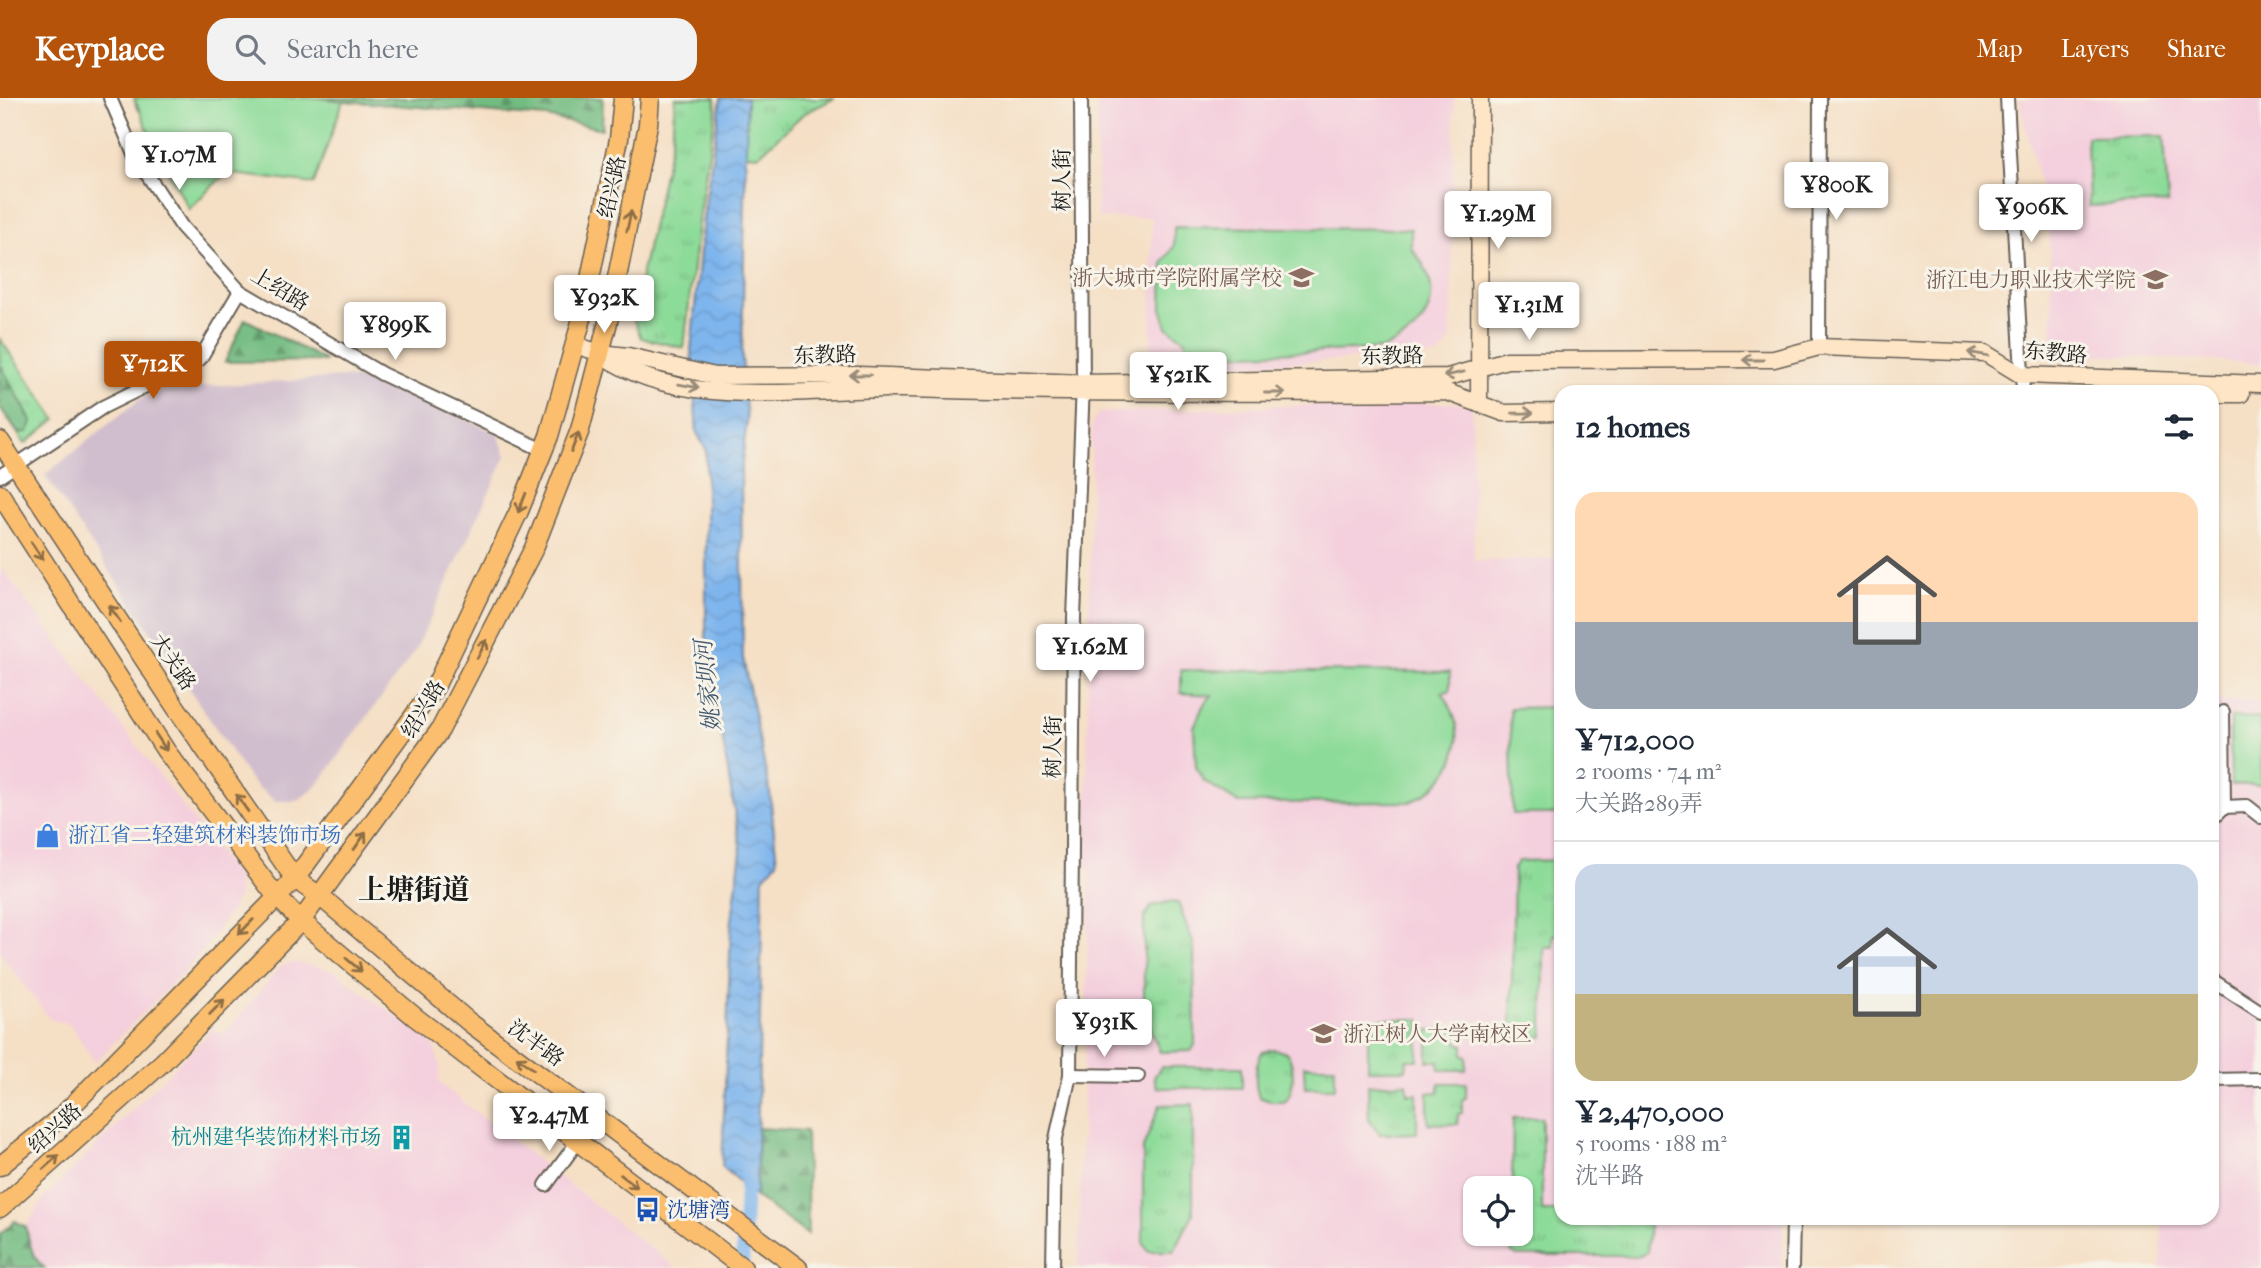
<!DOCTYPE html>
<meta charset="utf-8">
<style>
:root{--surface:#fff;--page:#f2f2f3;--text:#1f2937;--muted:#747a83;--line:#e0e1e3;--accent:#b45309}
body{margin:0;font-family:"IM FELL French Canon","Noto Serif SC",serif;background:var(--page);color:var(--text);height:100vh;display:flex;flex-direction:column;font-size:26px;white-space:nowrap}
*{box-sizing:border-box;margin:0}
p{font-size:23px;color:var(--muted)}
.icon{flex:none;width:38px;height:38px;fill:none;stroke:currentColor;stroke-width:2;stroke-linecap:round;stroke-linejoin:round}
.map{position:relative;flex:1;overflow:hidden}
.drawer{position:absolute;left:1554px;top:287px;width:665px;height:840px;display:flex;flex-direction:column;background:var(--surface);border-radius:21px;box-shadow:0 2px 5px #0004}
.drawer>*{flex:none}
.fabs{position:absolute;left:1463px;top:1078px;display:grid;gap:14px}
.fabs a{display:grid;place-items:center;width:70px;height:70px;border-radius:14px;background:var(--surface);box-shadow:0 2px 5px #0004;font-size:35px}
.price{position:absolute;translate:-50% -60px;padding:0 16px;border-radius:7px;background:#fff;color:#222;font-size:23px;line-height:46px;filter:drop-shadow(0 2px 4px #0008)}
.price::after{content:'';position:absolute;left:50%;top:42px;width:21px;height:16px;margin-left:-10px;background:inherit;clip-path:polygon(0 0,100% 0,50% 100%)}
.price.on{background:var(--accent);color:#fff}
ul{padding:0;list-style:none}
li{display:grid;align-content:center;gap:14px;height:371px;padding:0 21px}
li+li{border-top:2px solid var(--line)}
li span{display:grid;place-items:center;height:217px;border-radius:21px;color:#555}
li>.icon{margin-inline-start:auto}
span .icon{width:126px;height:126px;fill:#fffc;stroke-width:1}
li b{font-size:30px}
h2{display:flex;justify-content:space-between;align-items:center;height:84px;padding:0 21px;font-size:30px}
header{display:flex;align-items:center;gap:42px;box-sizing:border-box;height:98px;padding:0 35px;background:var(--accent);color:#fff}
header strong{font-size:33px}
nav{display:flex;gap:38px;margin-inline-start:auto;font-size:24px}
.search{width:490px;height:63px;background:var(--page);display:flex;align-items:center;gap:18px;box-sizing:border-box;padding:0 24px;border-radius:21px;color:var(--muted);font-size:26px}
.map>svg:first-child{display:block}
.built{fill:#f4cfdd;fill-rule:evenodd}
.industrial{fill:#d0bdcd}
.grass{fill:url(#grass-tufts);stroke:#547c5a;stroke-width:2}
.forest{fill:url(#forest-firs);stroke:#476c4e;stroke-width:2}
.green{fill:#8ddb99;stroke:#547c5a;stroke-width:2}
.water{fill:url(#water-waves);stroke:#4d6884;stroke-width:2}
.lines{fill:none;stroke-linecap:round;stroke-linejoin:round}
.canal{stroke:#7eb5ed;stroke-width:14}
.street-casing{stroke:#686057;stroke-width:16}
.secondary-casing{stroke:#686057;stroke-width:19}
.primary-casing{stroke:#686057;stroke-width:21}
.street{stroke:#fff;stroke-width:12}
.secondary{stroke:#fde5c5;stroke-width:16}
.primary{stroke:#fbbe6e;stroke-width:18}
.oneway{stroke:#8c6d45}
.oneway2{stroke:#988b79}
.labels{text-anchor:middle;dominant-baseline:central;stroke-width:6;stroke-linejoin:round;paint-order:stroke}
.street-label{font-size:21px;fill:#1c1c1c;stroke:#f7f3e8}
.education-label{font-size:21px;fill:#785e54;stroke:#f7f3e8;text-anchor:end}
.shop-label{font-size:21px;fill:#366cbe;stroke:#f7f3e8;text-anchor:start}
.culture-label{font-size:21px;fill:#0d838f;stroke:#f7f3e8;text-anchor:end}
.transit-label{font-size:21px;fill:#164399;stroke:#f7f3e8;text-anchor:start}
.water-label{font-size:23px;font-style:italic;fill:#435970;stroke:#f7f3e8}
.district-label{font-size:28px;font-weight:bold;fill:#1c1c1c;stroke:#f7f3e8}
</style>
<header>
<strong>Keyplace</strong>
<div class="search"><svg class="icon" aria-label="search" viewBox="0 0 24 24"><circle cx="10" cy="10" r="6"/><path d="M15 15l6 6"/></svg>Search here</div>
<nav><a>Map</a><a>Layers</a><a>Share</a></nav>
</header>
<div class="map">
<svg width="2261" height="1170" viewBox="0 0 2261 1170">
<defs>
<pattern id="grass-tufts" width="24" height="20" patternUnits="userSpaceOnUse" patternTransform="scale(1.75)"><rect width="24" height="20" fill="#8ddb99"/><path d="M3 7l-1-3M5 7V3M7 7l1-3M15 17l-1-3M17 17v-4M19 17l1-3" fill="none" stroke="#79bb83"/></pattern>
<pattern id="forest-firs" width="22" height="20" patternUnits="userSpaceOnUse" patternTransform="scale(1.75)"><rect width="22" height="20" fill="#72bb81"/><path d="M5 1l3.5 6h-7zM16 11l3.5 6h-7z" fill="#5d9769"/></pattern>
<pattern id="water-waves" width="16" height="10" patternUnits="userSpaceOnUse" patternTransform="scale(1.75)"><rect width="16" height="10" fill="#7eb5ed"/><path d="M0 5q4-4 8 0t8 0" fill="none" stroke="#6c9bcb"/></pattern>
</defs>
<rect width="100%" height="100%" fill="#f7f3e8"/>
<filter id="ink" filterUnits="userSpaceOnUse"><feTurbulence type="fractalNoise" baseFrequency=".0143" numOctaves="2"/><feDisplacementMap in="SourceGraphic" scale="14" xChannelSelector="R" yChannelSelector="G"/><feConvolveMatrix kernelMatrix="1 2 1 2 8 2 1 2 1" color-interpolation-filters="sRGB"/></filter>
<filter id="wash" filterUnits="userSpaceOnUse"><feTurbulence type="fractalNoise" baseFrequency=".00686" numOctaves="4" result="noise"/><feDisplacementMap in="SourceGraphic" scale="28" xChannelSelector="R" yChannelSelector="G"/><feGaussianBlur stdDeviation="1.57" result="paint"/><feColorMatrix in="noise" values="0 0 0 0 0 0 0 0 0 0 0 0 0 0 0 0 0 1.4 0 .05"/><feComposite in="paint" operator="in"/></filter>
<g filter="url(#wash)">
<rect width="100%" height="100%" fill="#f5dfc5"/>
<!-- built -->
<g class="built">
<path d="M 1097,0 L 1454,0 L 1451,241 L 1439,258 L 1151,270 L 1152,119 L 1097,120 Z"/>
<path d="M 2261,0 L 2261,265 L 2060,255 L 2053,242 L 2049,123 L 2019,1 Z"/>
<path d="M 1472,305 L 1474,463 L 1561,461 L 1561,1120 L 1783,1120 L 1782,1170 L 1078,1170 L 1090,776 L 1086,766 L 1092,325 L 1099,315 L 1337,306 ZM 1475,1090 L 1521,1090 L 1521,1136 L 1475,1136 Z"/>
<path d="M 0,469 L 237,779 L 238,800 L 202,854 L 95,964 L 70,926 L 50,921 L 0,855 Z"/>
<path d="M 2261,602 L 2261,1170 L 2161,1170 L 2162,1120 L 2212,1120 L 2212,604 Z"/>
<path d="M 294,864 L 334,873 L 433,946 L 440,969 L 439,985 L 676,1170 L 45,1170 L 38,1165 L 29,1146 L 26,1129 L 44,1100 L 213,931 L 224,937 L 280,869 Z"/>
</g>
<!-- industrial -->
<path class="industrial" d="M 347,279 L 396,288 L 498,336 L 506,358 L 415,553 L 317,688 L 297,703 L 275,703 L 252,684 L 45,377 L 140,301 L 164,291 Z"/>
<!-- grass -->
<g class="grass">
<path d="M 675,0 L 715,0 L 716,11 L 699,116 L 684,250 L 641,240 L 632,218 L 672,41 Z"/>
<path d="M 747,0 L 835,0 L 803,16 L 759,57 L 744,57 Z"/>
<path d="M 2164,38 L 2168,105 L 2089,108 L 2087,39 Z"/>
<path d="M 0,241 L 56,321 L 25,346 L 0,309 Z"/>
<path d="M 1561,762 L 1561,837 L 1553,837 L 1553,849 L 1544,849 L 1543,939 L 1511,940 L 1514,770 L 1519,763 Z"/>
<path d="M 1168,804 L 1178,805 L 1194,847 L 1195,947 L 1191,953 L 1160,954 L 1144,915 L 1144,820 L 1152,808 Z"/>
<path d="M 1380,921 L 1420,921 L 1418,962 L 1407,962 L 1406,972 L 1368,972 L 1368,941 Z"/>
<path d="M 1428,932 L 1457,932 L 1458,946 L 1463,946 L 1463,958 L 1467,958 L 1466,972 L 1439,972 L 1439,963 L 1428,963 Z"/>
<path d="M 1273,951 L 1287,955 C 1295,968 1295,992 1285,1003 L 1270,1003 L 1259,999 C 1254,987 1255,966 1262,954 Z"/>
<path d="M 1304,968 L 1335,968 L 1335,990 L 1305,990 Z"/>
<path d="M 1161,969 L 1242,969 L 1242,990 L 1162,990 L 1157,989 L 1154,979 Z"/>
<path d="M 1407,985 L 1408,996 L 1417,996 L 1417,1035 L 1380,1036 L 1369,1021 L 1368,987 Z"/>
<path d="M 1439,985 L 1466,985 L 1466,1000 L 1462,1001 L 1462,1015 L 1458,1016 L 1457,1026 L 1428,1026 L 1428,995 L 1439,994 Z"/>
<path d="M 1193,1006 L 1193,1116 L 1174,1153 L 1148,1153 L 1143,1144 L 1143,1050 L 1160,1007 Z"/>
<path d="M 1513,1020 L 1542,1020 L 1542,1113 L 1561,1113 L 1561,1120 L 1650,1120 L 1647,1154 L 1640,1158 L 1517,1158 L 1511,1154 L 1511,1136 L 1521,1136 L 1521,1090 L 1512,1090 Z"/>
</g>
<!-- forest -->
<g class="forest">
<path d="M 134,0 L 603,0 L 602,31 L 546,19 L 343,3 L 331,36 L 137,11 Z"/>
<path d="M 245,221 L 326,263 L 225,264 Z"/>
<path d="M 0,266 L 32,324 L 28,334 L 18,335 L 0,309 Z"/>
<path d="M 758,1030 L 806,1033 L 808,1137 L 756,1099 Z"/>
<path d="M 15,1123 L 26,1129 C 29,1144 32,1161 45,1170 L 0,1169 L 0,1136 Z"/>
</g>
<!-- green -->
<g class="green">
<path d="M 134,0 L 317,0 L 343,3 L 314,86 L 226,75 L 189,111 L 158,55 Z"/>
<path d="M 1174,129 L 1411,131 L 1411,150 C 1448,193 1432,232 1381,251 L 1186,258 L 1186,243 L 1167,229 L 1162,213 L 1163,165 L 1174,148 Z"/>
<path d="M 1181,572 L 1450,574 L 1450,593 L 1442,594 C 1471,638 1458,682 1410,704 L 1239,705 L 1204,683 L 1196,669 L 1194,629 L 1203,608 L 1212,597 L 1181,595 Z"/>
<path d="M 1561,609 L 1561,716 L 1513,716 L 1510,610 Z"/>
<path d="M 2261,619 L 2261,687 L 2231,687 L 2230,620 Z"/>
</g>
<!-- water -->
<path class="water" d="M 721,0 L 747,0 L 742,260 L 747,323 L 741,373 L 743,560 L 770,695 L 777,764 L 763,780 L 756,1099 L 722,1068 L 731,829 L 741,753 L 706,541 L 706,351 L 697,335 L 691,252 L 703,121 Z"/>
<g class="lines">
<!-- canal -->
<path class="canal" d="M 742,1170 L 747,1073"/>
</g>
</g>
<g filter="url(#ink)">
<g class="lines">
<defs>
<g id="street">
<path d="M 110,0 L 135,58 L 182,129 L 240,193 L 382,276 L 543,352"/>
<path d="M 2007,0 L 2023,294"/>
<path d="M 1819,249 L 1820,0"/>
<path d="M 0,378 L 103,309 L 200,261 L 240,193"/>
<path d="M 2224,709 L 2247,708 L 2261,719"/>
<path d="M 2212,721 L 2224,709 L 2223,614"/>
<path d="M 2212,882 L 2261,914"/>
<path d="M 1070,977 L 1138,978"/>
<path d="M 2212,982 L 2261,981"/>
<path d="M 546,1087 L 578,1043"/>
<path d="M 1053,1170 L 1055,1045 L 1070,977 L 1074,520 L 1083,285 L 1081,0"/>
<path d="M 1792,1170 L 1793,1120"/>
</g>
<g id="secondary">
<path d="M 575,247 L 600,255 L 628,258 L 715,278 L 859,277 L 1083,285 L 1448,279 L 1507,262 L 1774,261 L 1819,249 L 1985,255 L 2021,277 L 2261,286"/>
<path d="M 602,257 C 684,315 812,289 907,291 C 1087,296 1267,295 1447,294 L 1504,315 L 1561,314"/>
<path d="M 2212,296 L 2241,296"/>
<path d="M 1479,306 L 1480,0"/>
</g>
<g id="primary">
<path d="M 0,343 L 175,608 L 295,781 L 321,799 L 469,924 L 798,1170"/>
<path d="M 0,396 L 166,653 L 276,798 L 301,823 L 415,919 L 743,1170"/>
<path d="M 0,1068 L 62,1018 L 295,781 L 435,589 L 519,413 L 549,338 L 581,224 L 619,41 L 623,0"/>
<path d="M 0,1110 L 163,964 L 301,823 L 440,632 L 534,450 L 580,332 L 608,224 L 648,27 L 650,0"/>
</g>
</defs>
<!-- street casing -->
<use href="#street" class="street-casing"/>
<!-- secondary casing -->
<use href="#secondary" class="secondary-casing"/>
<!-- primary casing -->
<use href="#primary" class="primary-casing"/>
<!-- street -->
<use href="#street" class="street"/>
<!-- secondary -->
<use href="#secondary" class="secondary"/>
<!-- primary -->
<use href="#primary" class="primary"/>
</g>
<!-- one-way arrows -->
<defs><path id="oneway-shaft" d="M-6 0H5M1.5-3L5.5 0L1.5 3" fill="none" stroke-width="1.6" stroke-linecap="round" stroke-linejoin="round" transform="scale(1.75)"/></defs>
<g class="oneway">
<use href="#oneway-shaft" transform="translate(629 123) rotate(-78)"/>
<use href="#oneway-shaft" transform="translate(575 344) rotate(-69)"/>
<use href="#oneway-shaft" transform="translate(522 405) rotate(112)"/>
<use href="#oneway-shaft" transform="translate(37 453) rotate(57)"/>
<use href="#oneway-shaft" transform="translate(115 516) rotate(-124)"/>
<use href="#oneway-shaft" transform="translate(482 551) rotate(-62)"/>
<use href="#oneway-shaft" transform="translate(161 644) rotate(57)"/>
<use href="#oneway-shaft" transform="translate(242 705) rotate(-125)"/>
<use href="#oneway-shaft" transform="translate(360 743) rotate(-55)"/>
<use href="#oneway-shaft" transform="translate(246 829) rotate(134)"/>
<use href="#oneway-shaft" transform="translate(354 867) rotate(40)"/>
<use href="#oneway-shaft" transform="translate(217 909) rotate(-45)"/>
<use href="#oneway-shaft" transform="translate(525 965) rotate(-144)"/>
<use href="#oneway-shaft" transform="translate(51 1064) rotate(-42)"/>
<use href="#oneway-shaft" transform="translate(629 1083) rotate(37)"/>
</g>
<g class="oneway2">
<use href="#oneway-shaft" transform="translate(1978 256) rotate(-170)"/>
<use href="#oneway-shaft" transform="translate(1753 262) rotate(180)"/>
<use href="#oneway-shaft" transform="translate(1454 276) rotate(168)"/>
<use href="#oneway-shaft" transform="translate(860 277) rotate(180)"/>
<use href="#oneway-shaft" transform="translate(689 288) rotate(10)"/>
<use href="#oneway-shaft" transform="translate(1275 295)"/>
<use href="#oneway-shaft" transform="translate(1523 315) rotate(-1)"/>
</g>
</g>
<!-- icons -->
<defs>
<symbol id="school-bare" viewBox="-9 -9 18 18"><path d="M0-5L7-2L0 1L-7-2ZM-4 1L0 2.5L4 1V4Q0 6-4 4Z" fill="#8d6e63" stroke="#f7f3e8" stroke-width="2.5" paint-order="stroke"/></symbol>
<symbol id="university-bare" viewBox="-9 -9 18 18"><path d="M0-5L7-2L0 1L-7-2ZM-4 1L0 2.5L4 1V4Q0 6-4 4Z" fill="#8d6e63" stroke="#f7f3e8" stroke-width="2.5" paint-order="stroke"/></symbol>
<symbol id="shop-bare" viewBox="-9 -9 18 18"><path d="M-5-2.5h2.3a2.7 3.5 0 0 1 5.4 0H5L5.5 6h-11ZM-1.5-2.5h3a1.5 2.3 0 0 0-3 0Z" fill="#3f7fe0" stroke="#f7f3e8" stroke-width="2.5" paint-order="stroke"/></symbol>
<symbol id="building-bare" viewBox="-9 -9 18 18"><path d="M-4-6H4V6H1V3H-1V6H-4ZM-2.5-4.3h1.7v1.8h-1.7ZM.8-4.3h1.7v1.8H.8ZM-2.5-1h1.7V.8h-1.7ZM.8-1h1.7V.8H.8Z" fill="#0f9aa8" stroke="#f7f3e8" stroke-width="2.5" paint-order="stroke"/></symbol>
<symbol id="bus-bare" viewBox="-9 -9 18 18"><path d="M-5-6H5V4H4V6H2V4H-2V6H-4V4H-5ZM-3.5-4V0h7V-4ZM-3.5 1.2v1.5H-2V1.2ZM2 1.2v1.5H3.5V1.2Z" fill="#1a4fb4" stroke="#f7f3e8" stroke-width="2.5" paint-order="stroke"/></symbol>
</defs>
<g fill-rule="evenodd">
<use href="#school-bare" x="1284" y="162" width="35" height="35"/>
<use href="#university-bare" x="2138" y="164" width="35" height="35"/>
<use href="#shop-bare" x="30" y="720" width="35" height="35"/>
<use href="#university-bare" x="1306" y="918" width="35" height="35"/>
<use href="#building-bare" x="384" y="1022" width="35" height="35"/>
<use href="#bus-bare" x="630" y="1094" width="35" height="35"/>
</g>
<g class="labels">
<!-- street labels -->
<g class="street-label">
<text transform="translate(1062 82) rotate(-90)">树人街</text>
<text transform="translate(612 89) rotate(-78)">绍兴路</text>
<text transform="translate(280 191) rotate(31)">上绍路</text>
<text transform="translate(2056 255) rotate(5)">东教路</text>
<text transform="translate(825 257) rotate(-2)">东教路</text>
<text transform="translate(1392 258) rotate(-1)">东教路</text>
<text transform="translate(173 564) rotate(56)">大关路</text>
<text transform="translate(423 611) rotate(-59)">绍兴路</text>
<text transform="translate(1053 649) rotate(-89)">树人街</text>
<text transform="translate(536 945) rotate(36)">沈半路</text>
<text transform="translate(55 1030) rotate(-42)">绍兴路</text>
</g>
<!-- education labels -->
<g class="education-label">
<text x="1282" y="180">浙大城市学院附属学校</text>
<text x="2136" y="182">浙江电力职业技术学院</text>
<text x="1343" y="936" text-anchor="start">浙江树人大学南校区</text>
</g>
<!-- shop labels -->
<g class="shop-label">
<text x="68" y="737">浙江省二轻建筑材料装饰市场</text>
</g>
<!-- culture labels -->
<g class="culture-label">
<text x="381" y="1039">杭州建华装饰材料市场</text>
</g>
<!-- transit labels -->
<g class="transit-label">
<text x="667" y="1112">沈塘湾</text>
</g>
<!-- water labels -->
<g class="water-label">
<text transform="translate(708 588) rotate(-96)">姚家坝河</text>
</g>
<!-- district labels -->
<g class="district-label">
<text x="414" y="791">上塘街道</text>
</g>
</g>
</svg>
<div class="fabs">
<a><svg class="icon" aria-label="locate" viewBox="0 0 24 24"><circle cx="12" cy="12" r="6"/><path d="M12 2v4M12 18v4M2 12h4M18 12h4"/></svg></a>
</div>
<b class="price" style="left:179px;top:94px">¥1.07M</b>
<b class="price" style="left:1836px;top:124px">¥800K</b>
<b class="price" style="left:2031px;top:146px">¥906K</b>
<b class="price" style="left:1498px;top:153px">¥1.29M</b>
<b class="price" style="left:604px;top:237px">¥932K</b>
<b class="price" style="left:1529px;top:244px">¥1.31M</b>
<b class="price" style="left:395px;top:264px">¥899K</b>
<b class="price on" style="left:153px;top:303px">¥712K</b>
<b class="price" style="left:1178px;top:314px">¥521K</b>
<b class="price" style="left:1090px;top:586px">¥1.62M</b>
<b class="price" style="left:1104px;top:961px">¥931K</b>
<b class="price" style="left:549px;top:1055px">¥2.47M</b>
<section class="drawer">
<h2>12 homes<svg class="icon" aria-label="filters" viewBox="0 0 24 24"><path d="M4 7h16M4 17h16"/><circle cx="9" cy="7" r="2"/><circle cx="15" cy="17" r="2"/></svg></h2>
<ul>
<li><span style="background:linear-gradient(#ffd9b3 60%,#9aa5b1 0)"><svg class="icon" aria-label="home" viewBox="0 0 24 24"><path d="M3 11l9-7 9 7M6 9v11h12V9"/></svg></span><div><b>¥712,000</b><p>2 rooms · 74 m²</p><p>大关路289弄</p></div></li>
<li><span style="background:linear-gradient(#c9d6e8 60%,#c2b280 0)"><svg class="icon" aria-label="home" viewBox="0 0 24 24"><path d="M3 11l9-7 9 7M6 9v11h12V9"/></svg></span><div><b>¥2,470,000</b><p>5 rooms · 188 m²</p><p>沈半路</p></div></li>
</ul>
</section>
</div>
